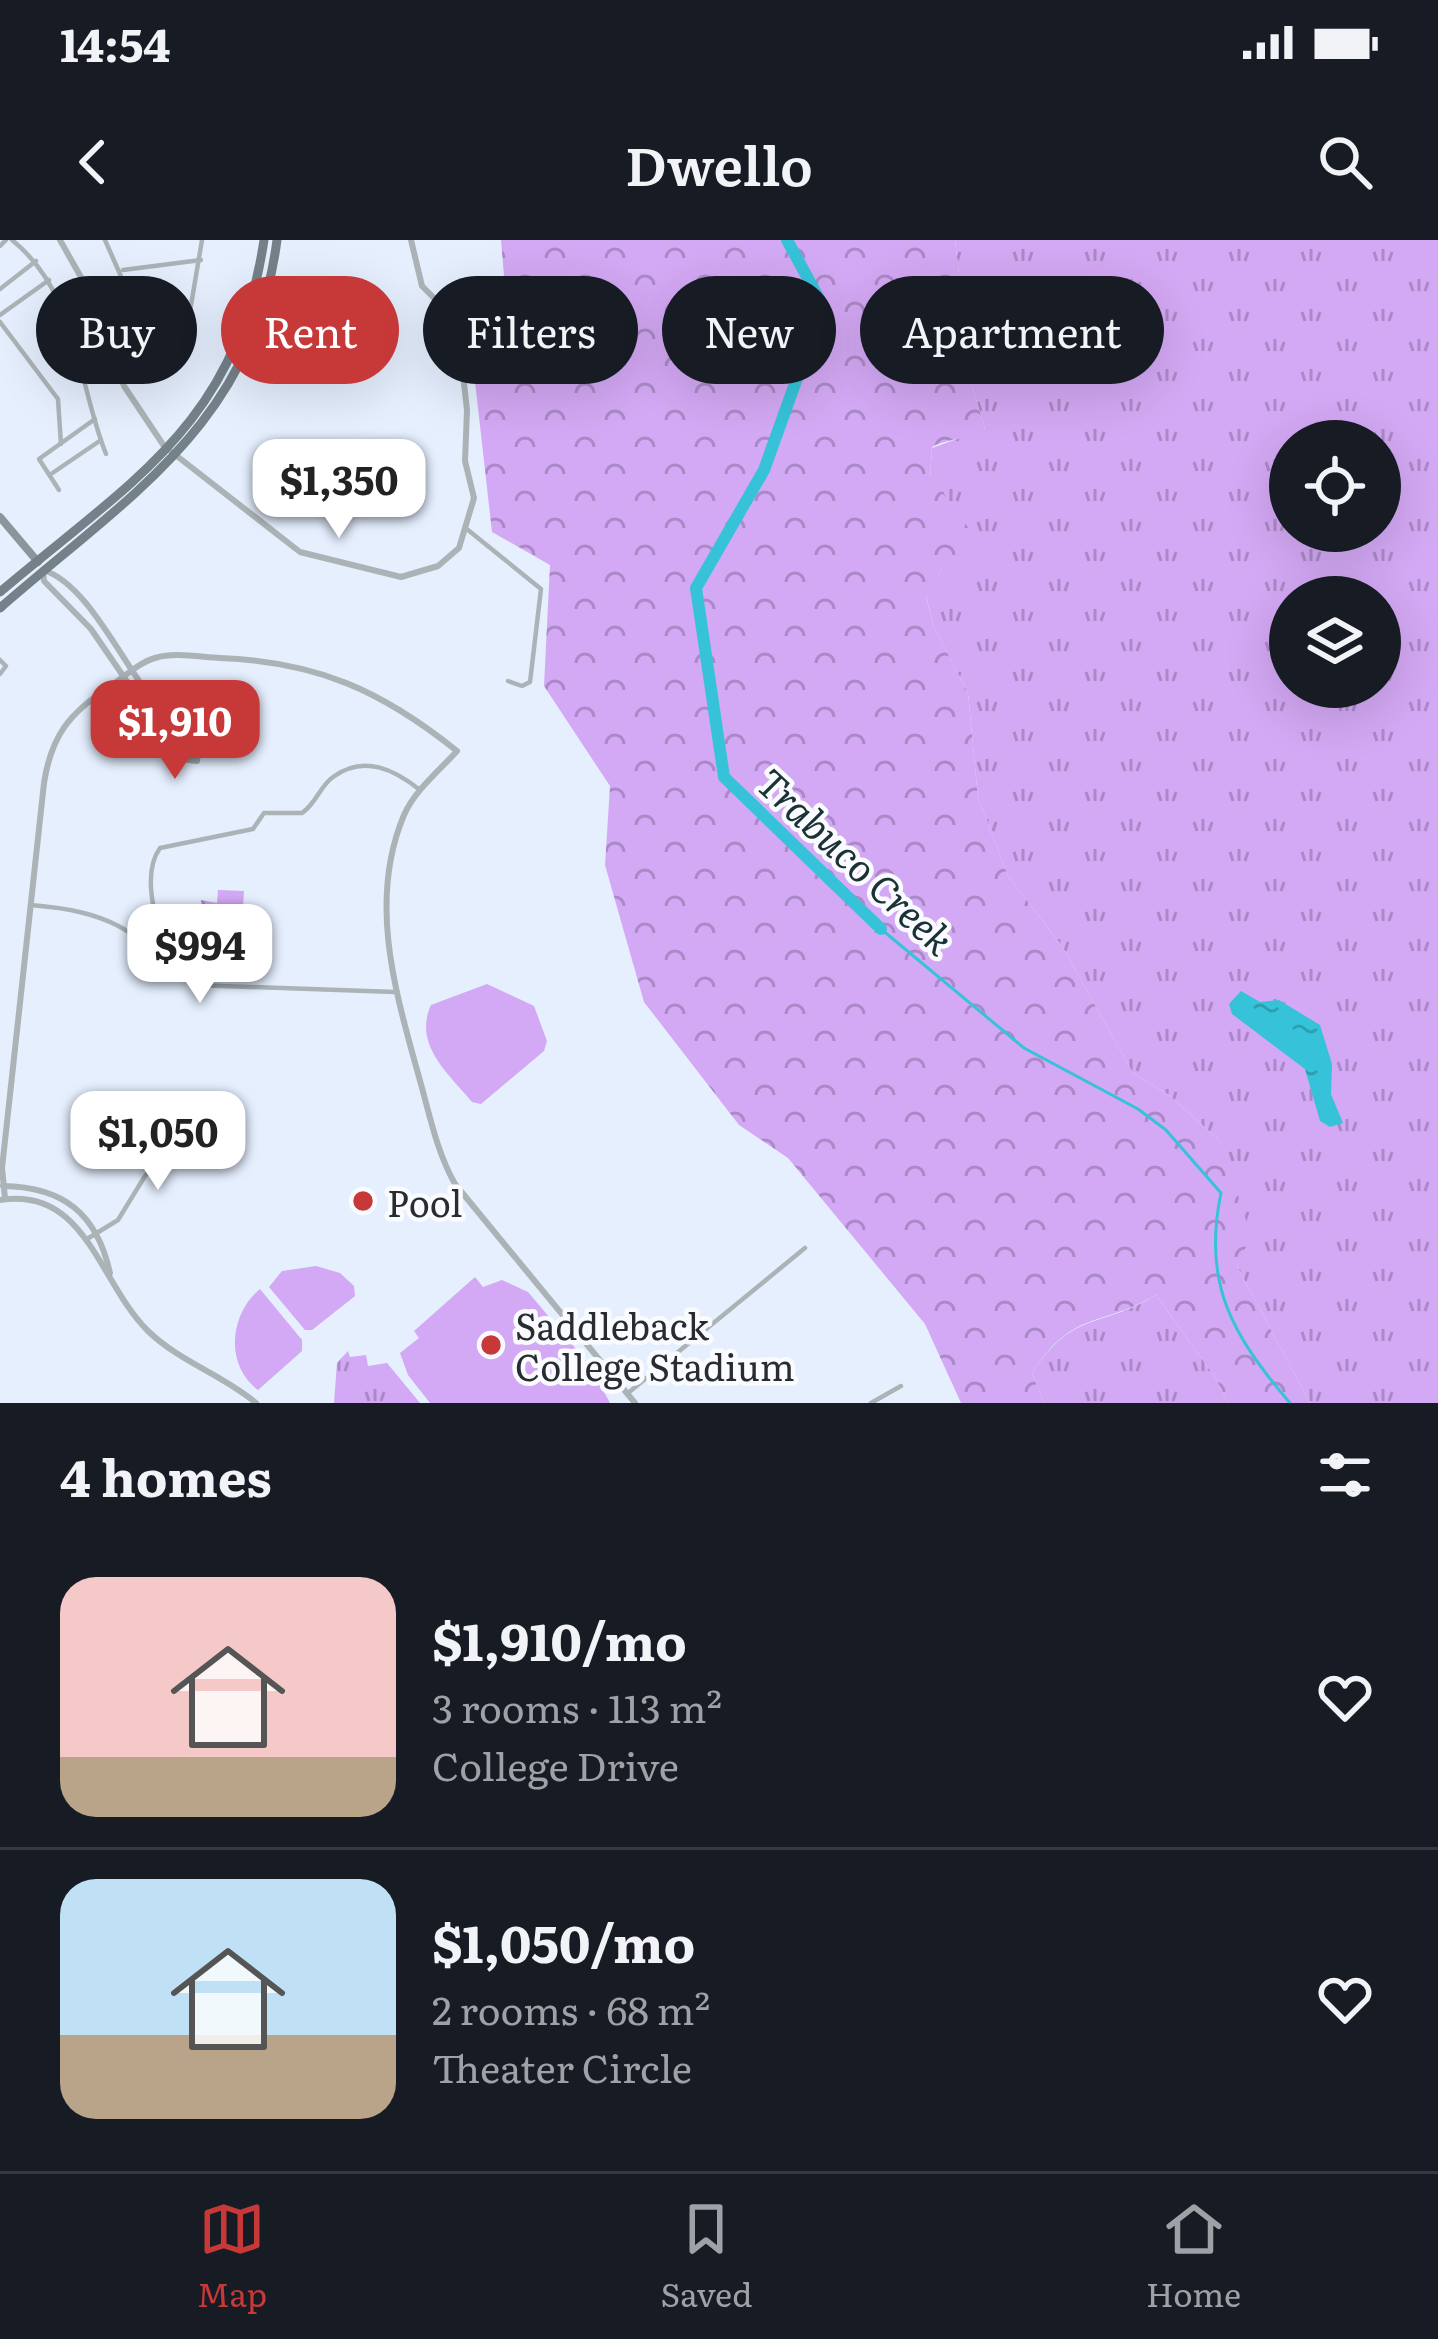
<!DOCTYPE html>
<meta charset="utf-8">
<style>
:root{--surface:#171b24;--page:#242831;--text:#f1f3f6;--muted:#9ea1a6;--line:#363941;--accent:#c73839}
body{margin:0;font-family:Literata,serif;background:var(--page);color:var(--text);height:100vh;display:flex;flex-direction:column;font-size:45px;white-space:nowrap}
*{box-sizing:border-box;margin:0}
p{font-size:39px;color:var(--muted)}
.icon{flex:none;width:66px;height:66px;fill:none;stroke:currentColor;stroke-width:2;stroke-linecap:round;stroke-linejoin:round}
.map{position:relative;height:1163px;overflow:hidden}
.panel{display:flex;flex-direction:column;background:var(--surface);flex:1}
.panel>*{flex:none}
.banner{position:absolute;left:36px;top:36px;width:1368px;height:108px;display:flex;gap:24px}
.tools{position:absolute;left:1269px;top:180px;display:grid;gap:24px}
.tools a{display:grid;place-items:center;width:132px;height:132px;border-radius:50%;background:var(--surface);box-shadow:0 12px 48px #0002;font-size:60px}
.price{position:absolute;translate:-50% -102px;padding:0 27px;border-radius:24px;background:#fff;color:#222;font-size:39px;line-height:78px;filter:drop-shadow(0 3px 6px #0008)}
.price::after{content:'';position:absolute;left:50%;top:72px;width:36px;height:27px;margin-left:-18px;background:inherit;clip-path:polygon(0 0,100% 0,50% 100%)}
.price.active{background:var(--accent);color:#fff}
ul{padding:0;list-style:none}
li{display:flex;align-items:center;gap:36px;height:300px;padding:0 60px}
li+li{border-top:3px solid var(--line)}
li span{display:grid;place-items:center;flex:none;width:336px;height:240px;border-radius:36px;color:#555}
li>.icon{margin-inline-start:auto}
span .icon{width:144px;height:144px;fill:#fffc;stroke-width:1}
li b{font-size:51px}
h2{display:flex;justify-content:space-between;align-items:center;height:144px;padding:0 60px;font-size:51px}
.pill{padding:0 42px;border-radius:54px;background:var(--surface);box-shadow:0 12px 48px #0002;font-size:42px;line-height:108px}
.pill.active{background:var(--accent);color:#fff}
.status{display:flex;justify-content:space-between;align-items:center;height:84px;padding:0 60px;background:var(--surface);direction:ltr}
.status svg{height:33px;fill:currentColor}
header{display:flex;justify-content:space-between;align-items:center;height:156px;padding:0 60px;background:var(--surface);font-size:54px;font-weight:600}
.menu{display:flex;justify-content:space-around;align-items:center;height:168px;border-top:3px solid var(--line);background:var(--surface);font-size:33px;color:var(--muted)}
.menu a{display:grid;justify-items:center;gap:6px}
.menu .active{color:var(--accent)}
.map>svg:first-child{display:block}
.grass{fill:url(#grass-tufts);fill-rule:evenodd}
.park{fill:url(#park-crowns)}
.pitch{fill:#d3a8f4}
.water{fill:url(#water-ripples)}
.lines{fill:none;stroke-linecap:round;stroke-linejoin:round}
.stream{stroke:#36c3d9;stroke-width:3}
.river{stroke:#36c3d9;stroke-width:12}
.minor{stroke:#abb3b7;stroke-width:4.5}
.tertiary{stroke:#abb3b7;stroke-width:6}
.secondary{stroke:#8b969c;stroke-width:8}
.primary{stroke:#748189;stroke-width:9}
.poi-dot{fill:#c73839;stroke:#f9fbfe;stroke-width:4.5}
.labels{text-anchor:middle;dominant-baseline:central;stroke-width:9;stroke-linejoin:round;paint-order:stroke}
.poi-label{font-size:36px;fill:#282c31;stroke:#f9fbfe;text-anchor:start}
.water-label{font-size:39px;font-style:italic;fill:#1a3135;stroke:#f9fbfe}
</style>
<div class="status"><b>14:54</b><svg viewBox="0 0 49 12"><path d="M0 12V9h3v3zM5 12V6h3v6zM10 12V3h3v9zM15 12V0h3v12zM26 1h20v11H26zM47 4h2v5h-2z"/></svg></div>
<header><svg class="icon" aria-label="back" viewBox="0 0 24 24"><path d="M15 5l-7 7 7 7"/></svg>Dwello<svg class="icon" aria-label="search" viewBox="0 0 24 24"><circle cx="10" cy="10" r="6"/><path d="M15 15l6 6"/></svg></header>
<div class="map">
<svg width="1438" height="1163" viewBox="0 0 1438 1163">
<defs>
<pattern id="grass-tufts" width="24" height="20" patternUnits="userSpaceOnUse" patternTransform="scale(3)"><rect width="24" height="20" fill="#d3a8f4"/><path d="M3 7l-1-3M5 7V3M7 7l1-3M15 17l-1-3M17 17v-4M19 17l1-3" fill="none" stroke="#ab89c6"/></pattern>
<pattern id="park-crowns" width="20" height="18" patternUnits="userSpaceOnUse" patternTransform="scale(3)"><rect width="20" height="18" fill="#d3a8f4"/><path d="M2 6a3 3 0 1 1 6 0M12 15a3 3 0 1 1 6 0" fill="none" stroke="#ab89c6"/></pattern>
<pattern id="water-ripples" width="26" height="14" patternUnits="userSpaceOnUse" patternTransform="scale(3)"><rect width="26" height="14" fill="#36c3d9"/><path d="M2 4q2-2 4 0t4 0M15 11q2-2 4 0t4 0" fill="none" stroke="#2e9fb1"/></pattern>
</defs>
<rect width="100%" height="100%" fill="#e5effe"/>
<!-- grass -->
<g class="grass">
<path d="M 955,0 L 1438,0 L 1438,1163 L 1310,1163 L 1237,1026 L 1221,902 L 1169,855 L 1133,833 L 1062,706 L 1008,636 L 978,557 L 968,453 L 934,387 L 926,356 L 942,329 L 930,238 L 932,208 L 985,189 L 972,146 ZM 1290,201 L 1380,201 L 1380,291 L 1290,291 ZM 1290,357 L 1380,357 L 1380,447 L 1290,447 Z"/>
<path d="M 1156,1055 L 1215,1137 L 1228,1163 L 1044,1163 L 1032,1133 C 1074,1069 1101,1089 1156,1055 Z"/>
<path d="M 348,1111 L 350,1117 L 366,1115 L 368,1126 L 387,1123 L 420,1163 L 334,1163 L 337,1123 Z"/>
</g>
<!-- park -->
<g class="park">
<path d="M 501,0 L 955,0 L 972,146 L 985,189 C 967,201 951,197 932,207 L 930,237 L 986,311 L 942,329 L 926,357 L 934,387 L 968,453 L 978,557 L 1008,636 L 1062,706 L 1133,833 L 1169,855 L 1221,902 L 1251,996 L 1237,1026 L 1310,1163 L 1228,1163 L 1215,1137 L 1156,1055 C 1100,1088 1073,1069 1032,1133 L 1044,1163 L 961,1163 L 925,1084 L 788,918 L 739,885 L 644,762 L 605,625 L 610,546 L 544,446 L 550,325 L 492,292 L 471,106 L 506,60 Z"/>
<path d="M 218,650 L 244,651 L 241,701 L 204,700 L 201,660 L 217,663 Z"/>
</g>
<!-- pitch -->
<g class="pitch">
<path d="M 487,744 L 534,766 L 547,801 L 544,811 L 481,864 L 472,862 C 448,833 413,805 431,765 Z"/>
<path d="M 316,1026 L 340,1033 L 354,1046 L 355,1056 L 312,1090 L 305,1090 L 269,1047 L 282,1031 Z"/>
<path d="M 475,1037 L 483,1047 L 502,1040 L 528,1052 L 604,1142 L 601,1146 L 610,1163 L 430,1163 L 408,1135 L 400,1113 L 419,1098 L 414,1091 Z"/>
<path d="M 260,1049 L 302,1100 L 302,1111 L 258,1150 C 224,1124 230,1074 260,1049 Z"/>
</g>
<!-- water -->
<path class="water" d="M 1241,751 L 1260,762 L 1279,760 L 1320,785 L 1332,824 L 1331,854 L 1343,883 L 1330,887 L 1320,881 L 1305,829 L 1232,774 L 1229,764 Z"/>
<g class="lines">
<!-- stream -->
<path class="stream" d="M 881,689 L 1024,808 L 1138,869 L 1166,890 L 1221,953 C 1202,1043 1232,1095 1290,1163"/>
<!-- river -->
<path class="river" d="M 787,0 L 823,66 L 764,230 L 696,348 L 724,537 L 881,689"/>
<!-- minor -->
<g class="minor">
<path d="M 12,0 C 78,53 77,141 106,214"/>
<path d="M 105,0 L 149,100 L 165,119"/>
<path d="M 0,6 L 6,0"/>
<path d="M 123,30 L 201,20"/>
<path d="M 0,49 L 36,21"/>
<path d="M 0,75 L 49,40"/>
<path d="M 0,82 L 58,159 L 61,204"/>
<path d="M 70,93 L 99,84"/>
<path d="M 150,141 L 189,77 L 202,0"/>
<path d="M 51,234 L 101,200"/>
<path d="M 59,250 L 39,219 L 95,179"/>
<path d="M 468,290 L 541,349 L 530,442 L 522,446 L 508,441"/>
<path d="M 0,420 L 6,426 L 0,434"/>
<path d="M 31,665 C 115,672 133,691 193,745 L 395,752"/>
<path d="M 164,719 C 160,687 139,637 160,608 L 253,589 L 264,573 L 302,573 C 316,564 320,546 333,537 C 364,514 395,530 420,550"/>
<circle cx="185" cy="886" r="9"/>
<path d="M 87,999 L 118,980 L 145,936 L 185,894"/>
<path d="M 628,1153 L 805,1008"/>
<path d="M 871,1163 L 901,1146"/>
</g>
<!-- tertiary -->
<g class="tertiary">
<path d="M 60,0 L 91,55 L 124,146 L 164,206 L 300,312 L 401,337 L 438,326 L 459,308 L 474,258 L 465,221 L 467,170 L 457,81 L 422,46 L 411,0"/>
<path d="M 43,330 C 102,348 140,476 199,505 L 197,521 L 180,519 L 91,389 L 44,341 Z"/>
<path d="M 3,946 C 64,947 97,974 110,1033"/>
<path d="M 5,958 L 2,928 L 44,543 C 51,497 69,473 108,448 C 123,438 138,423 155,418 C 174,412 200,417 220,418 C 317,422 381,450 457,511 C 439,531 415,550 404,575 C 366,665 398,760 422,848 C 431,881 438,914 455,944 L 635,1163"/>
<path d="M 0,960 C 86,946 99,1043 148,1091 C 180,1122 223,1135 256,1163"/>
</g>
<!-- secondary -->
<path class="secondary" d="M 0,277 L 38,322"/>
<!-- primary -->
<g class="primary">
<path d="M 0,352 C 132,240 236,185 264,0"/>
<path d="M 0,368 C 128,256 253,184 277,0"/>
</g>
</g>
<!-- markers -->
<g class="poi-dot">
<circle cx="363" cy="961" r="12"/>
<circle cx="491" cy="1105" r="12"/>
</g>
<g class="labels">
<!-- poi labels -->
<g class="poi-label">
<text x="387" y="961">Pool</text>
<text x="515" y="1084">Saddleback<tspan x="515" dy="41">College Stadium</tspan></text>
</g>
<!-- water labels -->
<g class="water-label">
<text transform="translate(857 620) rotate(43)">Trabuco Creek</text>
</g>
</g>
</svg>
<div class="tools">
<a><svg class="icon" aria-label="locate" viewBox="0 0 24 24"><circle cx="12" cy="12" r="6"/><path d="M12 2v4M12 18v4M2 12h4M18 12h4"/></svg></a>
<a><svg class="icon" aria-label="layers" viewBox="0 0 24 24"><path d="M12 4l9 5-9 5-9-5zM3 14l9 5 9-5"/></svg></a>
</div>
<b class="price" style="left:339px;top:301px">$1,350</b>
<b class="price active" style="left:175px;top:542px">$1,910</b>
<b class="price" style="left:200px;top:766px">$994</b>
<b class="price" style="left:158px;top:953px">$1,050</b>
<div class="banner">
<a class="pill">Buy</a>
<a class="pill active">Rent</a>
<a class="pill">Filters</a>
<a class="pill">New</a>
<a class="pill">Apartment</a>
</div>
</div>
<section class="panel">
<h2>4 homes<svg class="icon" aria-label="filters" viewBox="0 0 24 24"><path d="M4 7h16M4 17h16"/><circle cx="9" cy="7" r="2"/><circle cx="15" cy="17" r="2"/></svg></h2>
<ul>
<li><span style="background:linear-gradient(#f6c9c9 75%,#b9a48a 0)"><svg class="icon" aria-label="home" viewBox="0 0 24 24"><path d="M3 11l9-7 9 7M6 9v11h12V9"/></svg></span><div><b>$1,910/mo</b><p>3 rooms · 113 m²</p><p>College Drive</p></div><svg class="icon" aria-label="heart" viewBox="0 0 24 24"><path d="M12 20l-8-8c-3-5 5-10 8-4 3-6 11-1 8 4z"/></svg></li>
<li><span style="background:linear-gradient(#bfe0f5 65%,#b9a48a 0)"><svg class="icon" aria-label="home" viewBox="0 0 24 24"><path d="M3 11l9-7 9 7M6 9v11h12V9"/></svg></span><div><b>$1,050/mo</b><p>2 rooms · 68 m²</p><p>Theater Circle</p></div><svg class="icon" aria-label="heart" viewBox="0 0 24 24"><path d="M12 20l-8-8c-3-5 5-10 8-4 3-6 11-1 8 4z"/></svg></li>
</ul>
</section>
<nav class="menu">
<a class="active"><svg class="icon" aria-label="map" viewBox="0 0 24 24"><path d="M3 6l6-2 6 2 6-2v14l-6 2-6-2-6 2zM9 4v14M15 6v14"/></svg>Map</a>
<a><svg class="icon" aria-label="saved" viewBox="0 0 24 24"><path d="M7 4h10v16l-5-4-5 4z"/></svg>Saved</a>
<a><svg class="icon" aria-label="home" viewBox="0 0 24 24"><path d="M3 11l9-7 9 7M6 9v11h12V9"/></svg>Home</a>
</nav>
